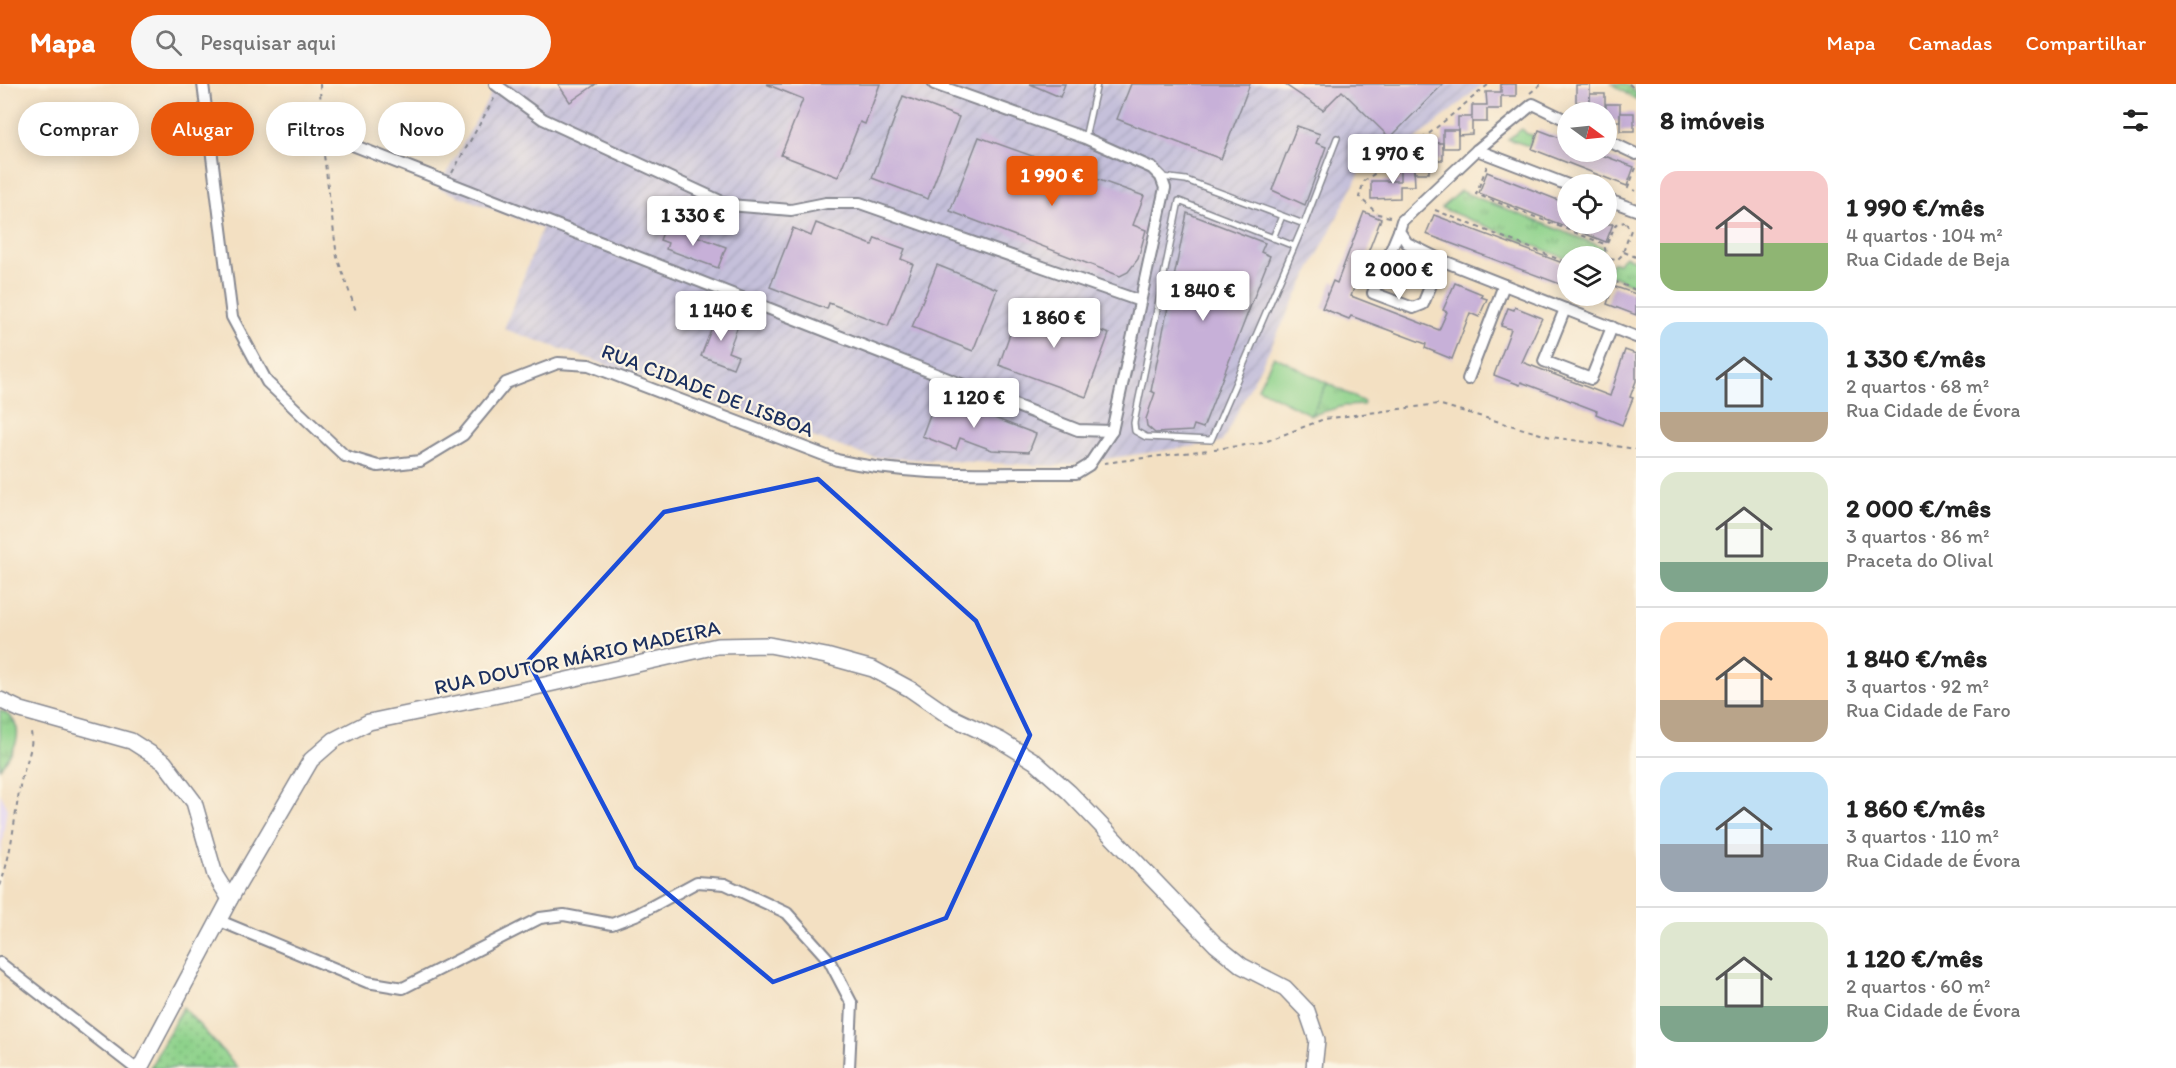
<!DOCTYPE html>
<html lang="pt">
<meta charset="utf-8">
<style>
:root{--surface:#fff;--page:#f6f6f6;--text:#222;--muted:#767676;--line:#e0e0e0;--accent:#ea580c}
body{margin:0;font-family:Itim,sans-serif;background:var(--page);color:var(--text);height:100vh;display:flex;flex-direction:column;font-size:22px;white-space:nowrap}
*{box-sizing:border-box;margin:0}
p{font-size:20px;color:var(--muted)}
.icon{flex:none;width:33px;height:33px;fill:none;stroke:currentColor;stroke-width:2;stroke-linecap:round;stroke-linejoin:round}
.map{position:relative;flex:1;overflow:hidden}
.side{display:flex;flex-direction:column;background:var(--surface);width:540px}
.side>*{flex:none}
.guide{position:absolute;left:18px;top:18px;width:570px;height:54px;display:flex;gap:12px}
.needle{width:39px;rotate:105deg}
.fabs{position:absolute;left:1557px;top:18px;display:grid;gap:12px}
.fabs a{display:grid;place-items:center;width:60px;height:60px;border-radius:50%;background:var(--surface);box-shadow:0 3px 15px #0003;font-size:30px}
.price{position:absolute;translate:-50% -51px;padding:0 14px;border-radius:6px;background:#fff;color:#222;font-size:20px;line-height:39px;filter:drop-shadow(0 2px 3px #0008)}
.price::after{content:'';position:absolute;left:50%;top:36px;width:18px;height:14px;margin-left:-9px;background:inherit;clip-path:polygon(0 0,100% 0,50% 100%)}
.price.selected{background:var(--accent);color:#fff}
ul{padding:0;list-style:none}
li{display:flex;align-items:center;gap:18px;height:150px;padding:0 24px}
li+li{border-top:2px solid var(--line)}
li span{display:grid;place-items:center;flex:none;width:168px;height:120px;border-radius:18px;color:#555}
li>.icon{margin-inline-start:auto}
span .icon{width:72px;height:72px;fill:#fffc;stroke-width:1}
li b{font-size:26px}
h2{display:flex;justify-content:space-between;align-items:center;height:72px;padding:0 24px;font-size:26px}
.chip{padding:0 21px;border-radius:27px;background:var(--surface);box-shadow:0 3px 15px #0003;font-size:21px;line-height:54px}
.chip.selected{background:var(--accent);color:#fff}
header{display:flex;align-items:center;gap:36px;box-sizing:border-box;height:84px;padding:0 30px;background:var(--accent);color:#fff}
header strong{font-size:28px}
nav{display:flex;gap:33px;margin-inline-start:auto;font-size:21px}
.search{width:420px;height:54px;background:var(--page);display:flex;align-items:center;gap:15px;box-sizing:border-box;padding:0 21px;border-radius:33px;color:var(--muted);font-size:22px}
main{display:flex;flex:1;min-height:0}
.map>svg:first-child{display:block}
.built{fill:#e1d4f3}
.industrial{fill:url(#industrial-furrows)}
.grass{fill:url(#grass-tufts);stroke:#548074;stroke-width:1.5}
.garden{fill:url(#garden-dots);stroke:#548074;stroke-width:1.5}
.pitch{fill:#8ed28b;stroke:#548074;stroke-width:1.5}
.building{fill:#c7b0d8}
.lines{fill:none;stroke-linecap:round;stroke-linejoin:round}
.lane-casing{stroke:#878890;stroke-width:8}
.street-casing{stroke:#878890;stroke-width:14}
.secondary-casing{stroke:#878890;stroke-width:18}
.path{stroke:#878890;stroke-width:2;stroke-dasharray:4.5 4.5;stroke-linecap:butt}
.lane{stroke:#fff;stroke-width:5}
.street{stroke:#fff;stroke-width:10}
.secondary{stroke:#fff;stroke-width:15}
.marked{fill:none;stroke:#1d4ed8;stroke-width:4.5;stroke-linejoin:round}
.labels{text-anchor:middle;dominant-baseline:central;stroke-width:4.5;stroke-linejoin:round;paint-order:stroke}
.street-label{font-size:21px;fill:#1b2f5e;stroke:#fcf5e5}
</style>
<header>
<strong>Mapa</strong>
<div class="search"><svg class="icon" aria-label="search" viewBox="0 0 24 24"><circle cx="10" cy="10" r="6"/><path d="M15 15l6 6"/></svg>Pesquisar aqui</div>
<nav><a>Mapa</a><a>Camadas</a><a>Compartilhar</a></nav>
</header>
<main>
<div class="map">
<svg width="1636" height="984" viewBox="0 0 1636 984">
<defs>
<pattern id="industrial-furrows" width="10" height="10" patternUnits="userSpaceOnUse" patternTransform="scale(1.5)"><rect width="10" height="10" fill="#c5c0da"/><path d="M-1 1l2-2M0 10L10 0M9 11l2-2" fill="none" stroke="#a9a5be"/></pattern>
<pattern id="grass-tufts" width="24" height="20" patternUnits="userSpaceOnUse" patternTransform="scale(1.5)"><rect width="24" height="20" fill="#8ed28b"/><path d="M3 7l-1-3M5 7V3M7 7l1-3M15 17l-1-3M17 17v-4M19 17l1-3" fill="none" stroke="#73ab75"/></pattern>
<pattern id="garden-dots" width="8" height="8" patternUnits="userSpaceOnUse" patternTransform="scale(1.5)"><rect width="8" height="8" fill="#8ed28b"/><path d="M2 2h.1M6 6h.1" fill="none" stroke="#73ab75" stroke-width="1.8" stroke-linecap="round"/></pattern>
</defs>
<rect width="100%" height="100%" fill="#fcf5e5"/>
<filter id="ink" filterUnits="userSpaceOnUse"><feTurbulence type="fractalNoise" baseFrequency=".0167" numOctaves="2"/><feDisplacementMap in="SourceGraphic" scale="12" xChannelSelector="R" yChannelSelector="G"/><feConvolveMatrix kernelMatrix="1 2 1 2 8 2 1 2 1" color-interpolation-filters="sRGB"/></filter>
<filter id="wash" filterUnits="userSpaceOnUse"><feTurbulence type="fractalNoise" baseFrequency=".008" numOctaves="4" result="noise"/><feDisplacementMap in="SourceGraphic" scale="24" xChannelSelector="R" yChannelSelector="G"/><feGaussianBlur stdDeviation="1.35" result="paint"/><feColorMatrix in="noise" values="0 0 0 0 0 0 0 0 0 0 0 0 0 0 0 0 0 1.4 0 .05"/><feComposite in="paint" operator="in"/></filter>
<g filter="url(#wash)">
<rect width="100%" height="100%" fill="#f3e0c2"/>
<!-- built -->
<path class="built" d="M 0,709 L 7,723 L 0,773 Z"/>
<!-- industrial -->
<path class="industrial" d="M 491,0 L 1483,0 L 1393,75 L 1374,61 L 1222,358 L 1056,382 L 870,373 L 504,245 L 542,144 L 438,104 L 491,10 Z"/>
<!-- grass -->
<g class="grass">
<path d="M 1612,0 L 1626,0 L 1636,9 L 1636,16 Z"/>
<path d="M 1522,45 L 1527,50 L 1533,51 L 1529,62 L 1508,55 Z"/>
<path d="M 1460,107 L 1603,163 L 1603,172 L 1568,172 L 1567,175 L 1441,124 Z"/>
<path d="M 1625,172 L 1636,176 L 1636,202 L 1612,192 L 1611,195 L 1607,193 L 1612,179 L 1618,179 Z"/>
<path d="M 1327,299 L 1364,318 L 1363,321 L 1344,322 L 1311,331 Z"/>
<path d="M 0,626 C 28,640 18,665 0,684 Z"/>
</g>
<!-- garden -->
<path class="garden" d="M 183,923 L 238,984 L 150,984 Z"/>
<!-- pitch -->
<path class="pitch" d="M 1274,272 L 1327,299 L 1311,331 L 1258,304 Z"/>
<g id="blocks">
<!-- building -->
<g class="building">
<path d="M 558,0 L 596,0 L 570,18 Z"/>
<path d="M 766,0 L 880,0 L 865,40 L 860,38 L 838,93 L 781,71 L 803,15 Z"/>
<path d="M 1030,0 L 1065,0 L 1060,13 Z"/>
<path d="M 1131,0 L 1250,0 L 1221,75 L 1117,35 Z"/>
<path d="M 1284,0 L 1443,0 L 1390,54 L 1342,7 L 1323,26 Z"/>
<path d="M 1501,0 L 1516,0 L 1516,12 L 1501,12 L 1501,25 L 1487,25 L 1487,38 L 1472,38 L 1472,34 L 1472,50 L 1458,51 L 1458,33 L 1472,33 L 1472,21 L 1487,21 L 1486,8 L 1501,8 Z"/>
<rect x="1576" y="1" width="14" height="17"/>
<rect x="1590" y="10" width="15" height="17"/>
<path d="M 903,12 L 959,33 L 928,115 L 872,94 Z"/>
<rect x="1606" y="20" width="14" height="17"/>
<rect x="1620" y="29" width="14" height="18"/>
<path d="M 1297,42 L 1320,50 L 1316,59 L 1326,63 L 1305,121 L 1272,106 Z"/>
<rect x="1443" y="46" width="15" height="18"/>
<path d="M 1539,46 L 1568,57 L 1568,68 L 1594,68 L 1634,83 L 1627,102 L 1532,65 Z"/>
<path d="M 979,53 L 1144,112 L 1133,141 L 1146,146 L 1138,175 L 1128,188 L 1120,192 L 950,127 Z"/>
<rect x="1429" y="59" width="14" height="17"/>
<rect x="1414" y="72" width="15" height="17"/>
<path d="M 1400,84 L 1414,84 L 1415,102 L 1400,102 L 1400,114 L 1371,115 L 1371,97 L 1400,97 Z"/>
<path d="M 1487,88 L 1568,120 L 1568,140 L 1613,140 L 1606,158 L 1479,109 Z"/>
<path d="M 1364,128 L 1381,135 L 1351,212 L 1439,246 L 1447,228 L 1443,226 L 1455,199 L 1482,210 L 1481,213 L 1487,215 L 1479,233 L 1470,229 L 1452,275 L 1425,264 L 1426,260 L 1351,232 L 1349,235 L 1322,224 L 1333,197 L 1337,199 Z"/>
<path d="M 1187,129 L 1265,159 L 1261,168 L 1270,172 L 1203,344 L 1194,341 L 1192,347 L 1155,349 L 1147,342 L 1146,335 L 1155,309 L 1151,307 Z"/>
<path d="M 1434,131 L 1568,181 L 1568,203 L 1426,150 Z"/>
<path d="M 816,139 L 872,161 L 875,154 L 905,165 L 901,175 L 913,180 L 888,242 L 829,219 L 827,225 L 770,203 L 793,144 L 811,152 Z"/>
<path d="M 666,141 L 726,163 L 718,184 L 666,165 L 668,159 L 660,156 Z"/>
<path d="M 937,181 L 997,205 L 973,267 L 912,243 Z"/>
<path d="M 1613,202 L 1636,210 L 1636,231 L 1607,220 Z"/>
<path d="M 1021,218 L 1109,250 L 1086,313 L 999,281 Z"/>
<path d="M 1515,223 L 1542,234 L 1522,278 L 1610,312 L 1625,266 L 1636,270 L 1636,297 L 1630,313 L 1633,314 L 1622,341 L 1596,330 L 1597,327 L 1521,298 L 1520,301 L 1494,291 L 1511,245 L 1501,242 L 1508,224 L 1514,226 Z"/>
<path d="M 717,230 L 739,239 L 728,268 L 738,272 L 733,284 L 701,272 Z"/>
<path d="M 937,312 L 1036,350 L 1029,368 L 992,366 L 960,354 L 956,365 L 922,352 Z"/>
</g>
</g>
</g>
<g filter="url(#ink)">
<use href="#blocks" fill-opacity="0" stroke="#878890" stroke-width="1.5"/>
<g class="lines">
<defs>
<g id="lane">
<path d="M 1085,54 L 1097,0"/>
<path d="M 1162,93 L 1186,96 L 1304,140 L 1211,356 L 1146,353 L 1135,347 L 1134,339 L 1179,117 L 1294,162"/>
<path d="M 1304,140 L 1337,54"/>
<path d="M 1273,154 L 1282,132"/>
</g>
<g id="street">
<path d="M 203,0 L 232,233 L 267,298 L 345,372 L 378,382 L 420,377 L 463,351 L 506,299 L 558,279 L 589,281 L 837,376 C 915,394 998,388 1076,389 L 1089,381 L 1112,347 L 1165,104 L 1161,93 L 1152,84 L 1085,54 L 934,0"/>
<path d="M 495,0 L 543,35 L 729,121 L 791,126 L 826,119 L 860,119 L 1140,217"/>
<path d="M 1568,37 L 1533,20 L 1477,66 L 1402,137 L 1399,147 L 1407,159 L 1441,176 L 1636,253"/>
<path d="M 322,49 L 1078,346 L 1112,347"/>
<path d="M 1606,56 L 1636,70"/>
<path d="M 1477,66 L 1568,101"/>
<path d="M 1606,115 L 1636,126"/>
<path d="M 1399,147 L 1373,209 L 1413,224 L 1423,220 L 1441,176"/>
<path d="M 1565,225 L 1544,277 L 1591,295 L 1612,243"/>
<path d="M 1468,295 L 1504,201"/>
<path d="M 220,837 L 367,898 L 403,904 L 540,834 L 564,831 L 612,840 L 638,830 L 697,798 L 725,800 L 787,829 L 829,876 L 852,920 L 849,984"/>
<path d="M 0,879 L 135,984"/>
</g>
<g id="secondary">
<path d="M 0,616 L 21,626 L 131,657 L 164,678 L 194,718 L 215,791 L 230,815"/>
<path d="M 140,984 L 230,815 L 311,676 L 334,656 L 369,638 L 527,605 L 717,562 L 769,561 L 826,572 L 873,585 L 910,605 L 949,632 L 1000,656 L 1034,677 L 1069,708 L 1216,861 L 1242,882 L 1285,904 L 1307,927 L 1317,956 L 1314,984"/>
</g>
</defs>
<!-- lane casing -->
<use href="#lane" class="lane-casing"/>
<!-- street casing -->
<use href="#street" class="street-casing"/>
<!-- secondary casing -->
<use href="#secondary" class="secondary-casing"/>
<!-- path -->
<g class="path">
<path d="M 320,0 L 321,37"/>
<path d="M 1629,0 L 1636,6"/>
<path d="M 1530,9 L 1541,0"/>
<path d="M 323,63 L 337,173 L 356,227"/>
<path d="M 1487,82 L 1476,110 L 1607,161"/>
<path d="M 1636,84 L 1628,104 L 1636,107"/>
<path d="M 452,89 L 495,13"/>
<path d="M 1435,126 L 1568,179"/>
<path d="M 1390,133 L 1378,130 L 1359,113 L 1364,97 L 1413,63 L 1489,0"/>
<path d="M 1624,168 L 1636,173"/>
<path d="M 1610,175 L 1617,176 L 1622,171 L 1631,146 L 1625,138"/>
<path d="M 1610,175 L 1606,171 L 1605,164 L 1616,140 L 1625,138"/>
<path d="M 1606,186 L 1610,175"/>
<path d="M 1606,194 L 1636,206"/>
<path d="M 1214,365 L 1262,359 L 1324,335 L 1438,320 L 1551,353 L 1636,365"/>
<path d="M 1104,379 L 1208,366"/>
<path d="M 0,802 C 12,768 14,737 20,702 C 23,683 36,663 30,644"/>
</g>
<!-- lane -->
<use href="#lane" class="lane"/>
<!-- street -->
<use href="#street" class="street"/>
<!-- secondary -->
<use href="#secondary" class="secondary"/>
</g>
</g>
<!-- marked area -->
<path class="marked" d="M 818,395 L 976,537 L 1030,651 L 946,834 L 773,898 L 636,783 L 528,577 L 664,428 Z"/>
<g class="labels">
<!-- street labels -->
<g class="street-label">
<text transform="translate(708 306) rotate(21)">RUA CIDADE DE LISBOA</text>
<text transform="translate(577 573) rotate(-12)">RUA DOUTOR MÁRIO MADEIRA</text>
</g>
</g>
</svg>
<div class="fabs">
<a><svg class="needle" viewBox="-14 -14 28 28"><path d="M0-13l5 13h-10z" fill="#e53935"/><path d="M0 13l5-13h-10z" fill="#767676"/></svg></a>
<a><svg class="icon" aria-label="locate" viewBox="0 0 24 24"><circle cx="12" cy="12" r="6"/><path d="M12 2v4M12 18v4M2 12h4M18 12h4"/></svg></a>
<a><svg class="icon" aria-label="layers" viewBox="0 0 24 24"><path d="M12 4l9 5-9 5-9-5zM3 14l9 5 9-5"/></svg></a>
</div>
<b class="price" style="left:1393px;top:101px">1 970 €</b>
<b class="price selected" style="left:1052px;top:123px">1 990 €</b>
<b class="price" style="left:693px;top:163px">1 330 €</b>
<b class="price" style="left:1399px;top:217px">2 000 €</b>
<b class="price" style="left:1203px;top:238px">1 840 €</b>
<b class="price" style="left:721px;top:258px">1 140 €</b>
<b class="price" style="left:1054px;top:265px">1 860 €</b>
<b class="price" style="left:974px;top:345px">1 120 €</b>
<div class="guide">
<a class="chip">Comprar</a>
<a class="chip selected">Alugar</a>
<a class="chip">Filtros</a>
<a class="chip">Novo</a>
</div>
</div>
<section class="side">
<h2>8 imóveis<svg class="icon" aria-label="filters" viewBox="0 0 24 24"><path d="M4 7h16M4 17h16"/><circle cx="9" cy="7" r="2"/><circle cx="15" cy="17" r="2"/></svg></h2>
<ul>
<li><span style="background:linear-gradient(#f6c9c9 60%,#8fb573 0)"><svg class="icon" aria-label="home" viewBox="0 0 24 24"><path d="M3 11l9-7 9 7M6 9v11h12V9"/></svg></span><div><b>1 990 €/mês</b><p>4 quartos · 104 m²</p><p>Rua Cidade de Beja</p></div></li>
<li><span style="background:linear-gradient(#bfe0f5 75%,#b9a48a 0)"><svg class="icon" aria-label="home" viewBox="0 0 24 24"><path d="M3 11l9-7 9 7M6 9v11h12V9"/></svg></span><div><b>1 330 €/mês</b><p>2 quartos · 68 m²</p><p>Rua Cidade de Évora</p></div></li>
<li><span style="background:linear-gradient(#dfe7d0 75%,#7fa58c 0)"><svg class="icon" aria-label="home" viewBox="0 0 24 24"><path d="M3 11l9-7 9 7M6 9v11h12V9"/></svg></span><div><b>2 000 €/mês</b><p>3 quartos · 86 m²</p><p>Praceta do Olival</p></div></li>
<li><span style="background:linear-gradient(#ffd9b3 65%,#b9a48a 0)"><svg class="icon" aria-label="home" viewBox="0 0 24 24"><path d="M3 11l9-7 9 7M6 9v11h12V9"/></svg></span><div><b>1 840 €/mês</b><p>3 quartos · 92 m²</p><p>Rua Cidade de Faro</p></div></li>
<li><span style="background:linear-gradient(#bfe0f5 60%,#9aa5b1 0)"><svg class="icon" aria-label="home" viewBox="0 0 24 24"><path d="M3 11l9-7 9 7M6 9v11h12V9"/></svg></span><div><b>1 860 €/mês</b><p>3 quartos · 110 m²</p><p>Rua Cidade de Évora</p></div></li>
<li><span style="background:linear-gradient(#dfe7d0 70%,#7fa58c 0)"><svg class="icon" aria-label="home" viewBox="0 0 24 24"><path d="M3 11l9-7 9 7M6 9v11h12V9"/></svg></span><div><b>1 120 €/mês</b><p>2 quartos · 60 m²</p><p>Rua Cidade de Évora</p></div></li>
</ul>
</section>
</main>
